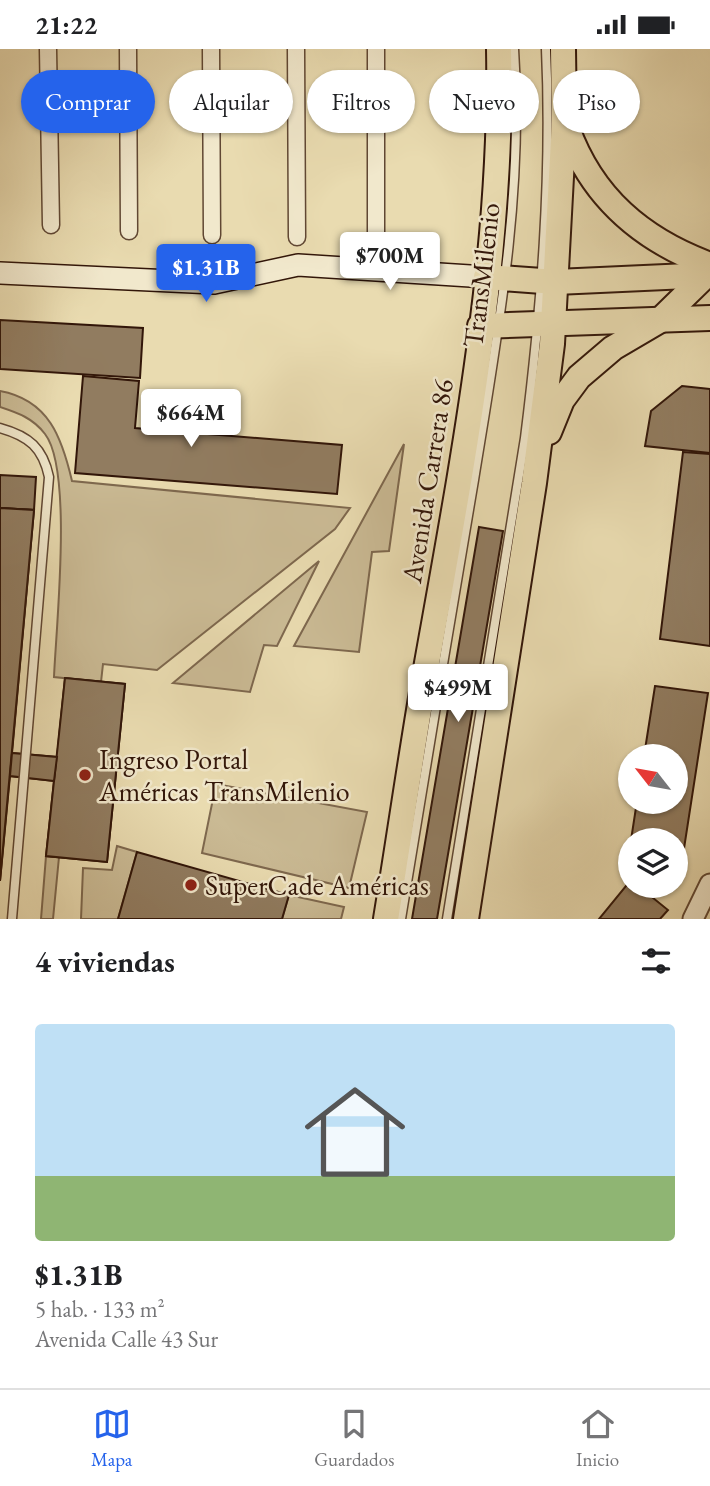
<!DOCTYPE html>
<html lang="es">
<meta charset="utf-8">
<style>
:root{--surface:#fff;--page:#f2f2f2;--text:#202124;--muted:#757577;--line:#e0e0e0;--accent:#2563eb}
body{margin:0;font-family:"EB Garamond",serif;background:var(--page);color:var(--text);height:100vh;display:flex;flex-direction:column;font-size:26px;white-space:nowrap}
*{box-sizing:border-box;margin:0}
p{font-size:23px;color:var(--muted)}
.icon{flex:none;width:38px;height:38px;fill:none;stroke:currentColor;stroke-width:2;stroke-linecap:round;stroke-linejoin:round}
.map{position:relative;height:870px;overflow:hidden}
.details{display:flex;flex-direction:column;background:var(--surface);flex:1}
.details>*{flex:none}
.top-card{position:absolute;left:21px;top:21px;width:668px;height:63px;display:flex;gap:14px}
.needle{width:46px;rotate:301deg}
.tools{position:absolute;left:618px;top:695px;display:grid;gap:14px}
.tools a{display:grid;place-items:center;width:70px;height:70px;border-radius:50%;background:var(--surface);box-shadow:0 2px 5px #0004;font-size:35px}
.price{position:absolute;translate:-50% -60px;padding:0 16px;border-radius:7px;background:#fff;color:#222;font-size:23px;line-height:46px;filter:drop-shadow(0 2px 4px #0008)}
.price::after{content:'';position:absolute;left:50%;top:42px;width:21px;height:16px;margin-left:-10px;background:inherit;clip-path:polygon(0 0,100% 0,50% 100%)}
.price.active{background:var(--accent);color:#fff}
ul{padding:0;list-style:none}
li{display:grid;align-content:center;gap:14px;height:371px;padding:0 35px}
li+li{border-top:2px solid var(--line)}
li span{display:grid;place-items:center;height:217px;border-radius:7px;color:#555}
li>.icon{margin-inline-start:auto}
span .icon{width:126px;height:126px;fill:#fffc;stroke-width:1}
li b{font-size:30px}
h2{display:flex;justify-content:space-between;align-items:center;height:84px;padding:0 35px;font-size:30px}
.chip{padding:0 24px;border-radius:32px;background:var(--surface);box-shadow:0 2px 5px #0004;font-size:24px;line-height:63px}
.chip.active{background:var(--accent);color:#fff}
.status{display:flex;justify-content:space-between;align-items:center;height:49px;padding:0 35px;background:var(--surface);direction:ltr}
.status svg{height:19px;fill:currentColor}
.dock{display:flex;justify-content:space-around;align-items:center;height:98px;border-top:2px solid var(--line);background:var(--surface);font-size:19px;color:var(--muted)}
.dock a{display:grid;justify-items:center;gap:4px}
.dock .active{color:var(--accent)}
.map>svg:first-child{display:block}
.green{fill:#caba94;stroke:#7e684e;stroke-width:2}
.building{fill:#917c60;stroke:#321609;stroke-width:2}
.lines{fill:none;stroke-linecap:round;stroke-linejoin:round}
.service-casing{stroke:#604733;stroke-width:11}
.minor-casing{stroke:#604733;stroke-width:19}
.tertiary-casing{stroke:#604733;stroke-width:23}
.secondary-casing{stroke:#321609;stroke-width:24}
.primary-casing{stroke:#321609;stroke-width:28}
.service{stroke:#f1e8cc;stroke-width:8}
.minor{stroke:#f1e8cc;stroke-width:16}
.tertiary{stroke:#f1e8cc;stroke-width:19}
.secondary{stroke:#f1e8cc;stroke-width:21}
.primary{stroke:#e9dbb0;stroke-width:24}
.poi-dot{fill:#8f2418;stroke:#f1e8cc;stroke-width:2.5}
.labels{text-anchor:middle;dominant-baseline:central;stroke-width:5;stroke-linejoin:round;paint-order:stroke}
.street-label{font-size:28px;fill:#321609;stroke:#f1e8cc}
.poi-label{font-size:28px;fill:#321609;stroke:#f1e8cc;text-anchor:start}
</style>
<div class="status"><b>21:22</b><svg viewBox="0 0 49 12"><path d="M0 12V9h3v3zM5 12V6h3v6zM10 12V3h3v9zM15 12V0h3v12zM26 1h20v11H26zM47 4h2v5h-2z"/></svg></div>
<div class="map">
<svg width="710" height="870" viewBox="0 0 710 870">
<rect width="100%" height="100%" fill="#e9dbb0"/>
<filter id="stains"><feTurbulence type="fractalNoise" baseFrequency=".00286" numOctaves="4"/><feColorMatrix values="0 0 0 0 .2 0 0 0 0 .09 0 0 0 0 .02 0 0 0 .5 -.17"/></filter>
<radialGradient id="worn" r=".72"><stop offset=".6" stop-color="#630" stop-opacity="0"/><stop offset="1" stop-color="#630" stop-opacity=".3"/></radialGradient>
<!-- green -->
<g class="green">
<path d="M 0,342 C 49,351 62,389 72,432 L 350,459 L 335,480 L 157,621 L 103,615 L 101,633 L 54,628 C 56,578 73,421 45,385 C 33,369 18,364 0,358 Z"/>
<path d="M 404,395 L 389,502 L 372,503 L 359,603 L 294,597 Z"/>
<path d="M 319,512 L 277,597 L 264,596 L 250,643 L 173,634 Z"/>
<path d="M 216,735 L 367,763 L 349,839 L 202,804 Z"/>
<path d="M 117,797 L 137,803 L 118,870 L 81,870 L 83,819 L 112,821 Z"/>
<path d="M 46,807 L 59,808 L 53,870 L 41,870 Z"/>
<path d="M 289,846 L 344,858 L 341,870 L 282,870 Z"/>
</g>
<!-- building -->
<g class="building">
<path d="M 0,271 L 143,279 L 140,329 L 0,320 Z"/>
<path d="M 83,327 L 139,332 L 135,379 L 342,396 L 337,445 L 75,424 Z"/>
<path d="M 682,337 L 710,340 L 710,404 L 645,397 L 651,362 Z"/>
<path d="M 683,403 L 710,405 L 710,597 L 660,590 Z"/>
<path d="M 0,426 L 36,428 L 34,461 L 0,459 Z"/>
<path d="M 0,459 L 34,461 L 12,704 L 57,708 L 65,629 L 125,635 L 107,813 L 46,807 L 54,732 L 10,727 L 0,832 Z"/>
<path d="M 0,459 L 34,461 L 0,832 Z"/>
<path d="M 479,478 L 503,482 L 437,870 L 412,870 Z"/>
<path d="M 65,629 L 125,635 L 107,813 L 46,807 Z"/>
<path d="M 655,637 L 708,644 L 679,832 L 676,832 L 676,791 L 631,791 L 637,752 L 676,752 L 676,707 L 644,707 Z"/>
<path d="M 12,704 L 57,708 L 54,732 L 10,727 Z"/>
<path d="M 137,803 L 289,846 L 282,870 L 118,870 Z"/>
<path d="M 630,832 L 630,836 L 637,836 L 668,861 L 660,870 L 599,870 Z"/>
</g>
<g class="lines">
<defs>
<g id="service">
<path d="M 0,379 C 29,387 43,399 49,428 L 12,870"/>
<path d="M 401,870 C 425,724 449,577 474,431 C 497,289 524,145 514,0"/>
<path d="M 447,870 L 525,389 C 541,261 552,129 546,0"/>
</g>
<g id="minor">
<path d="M 48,0 L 51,176"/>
<path d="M 128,0 L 129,182"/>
<path d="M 211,0 L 212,186"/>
<path d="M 296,0 L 297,188"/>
<path d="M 376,0 L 376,186"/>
</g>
<path id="tertiary" d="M 693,870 L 710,835"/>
<path id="secondary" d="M 0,224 L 214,234 L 298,216 L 486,228"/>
<g id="primary">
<path d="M 567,79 C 592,149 642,191 710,216"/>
<path d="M 486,228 L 556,233 L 710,226"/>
<path d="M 480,277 L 710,269"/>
<path d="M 549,383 L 562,351 L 579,328 L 613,299 L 659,272 L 706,226"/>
<path d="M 386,870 C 400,785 412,699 427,614 C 463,412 503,206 499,0"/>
<path d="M 466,870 L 534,434 L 552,295 L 564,72 L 563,0"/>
</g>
</defs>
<!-- service casing -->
<use href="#service" class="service-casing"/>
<!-- minor casing -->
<use href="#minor" class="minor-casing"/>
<!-- tertiary casing -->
<use href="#tertiary" class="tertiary-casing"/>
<!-- secondary casing -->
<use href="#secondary" class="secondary-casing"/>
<!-- primary casing -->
<use href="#primary" class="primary-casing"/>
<!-- service -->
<use href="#service" class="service"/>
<!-- minor -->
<use href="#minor" class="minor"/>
<!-- tertiary -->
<use href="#tertiary" class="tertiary"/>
<!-- secondary -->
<use href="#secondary" class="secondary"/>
<!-- primary -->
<use href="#primary" class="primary"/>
</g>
<!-- markers -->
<g class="poi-dot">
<circle cx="85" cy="726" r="7"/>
<circle cx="191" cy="836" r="7"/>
</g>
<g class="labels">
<!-- street labels -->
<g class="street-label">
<text transform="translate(481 226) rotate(-83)">TransMilenio</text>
<text transform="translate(427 432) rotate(-81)">Avenida Carrera 86</text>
</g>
<!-- poi labels -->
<g class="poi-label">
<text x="99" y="710">Ingreso Portal<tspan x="99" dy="32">Américas TransMilenio</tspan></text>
<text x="205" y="836">SuperCade Américas</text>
</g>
</g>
<rect width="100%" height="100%" filter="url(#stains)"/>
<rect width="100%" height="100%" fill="url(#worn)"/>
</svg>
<div class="tools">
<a><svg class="needle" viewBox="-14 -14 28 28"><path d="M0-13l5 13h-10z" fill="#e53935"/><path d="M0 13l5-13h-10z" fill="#757577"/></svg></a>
<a><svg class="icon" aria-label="layers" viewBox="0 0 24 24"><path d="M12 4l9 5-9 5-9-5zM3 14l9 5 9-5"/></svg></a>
</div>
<b class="price" style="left:390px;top:243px">$700M</b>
<b class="price active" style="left:206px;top:255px">$1.31B</b>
<b class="price" style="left:191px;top:400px">$664M</b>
<b class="price" style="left:458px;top:675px">$499M</b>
<div class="top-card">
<a class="chip active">Comprar</a>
<a class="chip">Alquilar</a>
<a class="chip">Filtros</a>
<a class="chip">Nuevo</a>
<a class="chip">Piso</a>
</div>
</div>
<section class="details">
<h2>4 viviendas<svg class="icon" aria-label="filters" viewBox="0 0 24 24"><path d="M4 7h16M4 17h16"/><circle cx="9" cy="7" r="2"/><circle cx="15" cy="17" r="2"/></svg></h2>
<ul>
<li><span style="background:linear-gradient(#bfe0f5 70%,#8fb573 0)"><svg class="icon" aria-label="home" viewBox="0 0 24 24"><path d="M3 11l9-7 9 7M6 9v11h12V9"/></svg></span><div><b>$1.31B</b><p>5 hab. · 133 m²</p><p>Avenida Calle 43 Sur</p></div></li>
</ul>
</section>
<nav class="dock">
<a class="active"><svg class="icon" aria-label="map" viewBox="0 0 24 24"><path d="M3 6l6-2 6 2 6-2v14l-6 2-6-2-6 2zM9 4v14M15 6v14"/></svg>Mapa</a>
<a><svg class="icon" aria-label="saved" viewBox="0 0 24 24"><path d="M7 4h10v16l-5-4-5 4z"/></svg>Guardados</a>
<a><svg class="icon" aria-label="home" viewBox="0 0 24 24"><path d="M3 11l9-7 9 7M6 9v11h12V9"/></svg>Inicio</a>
</nav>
